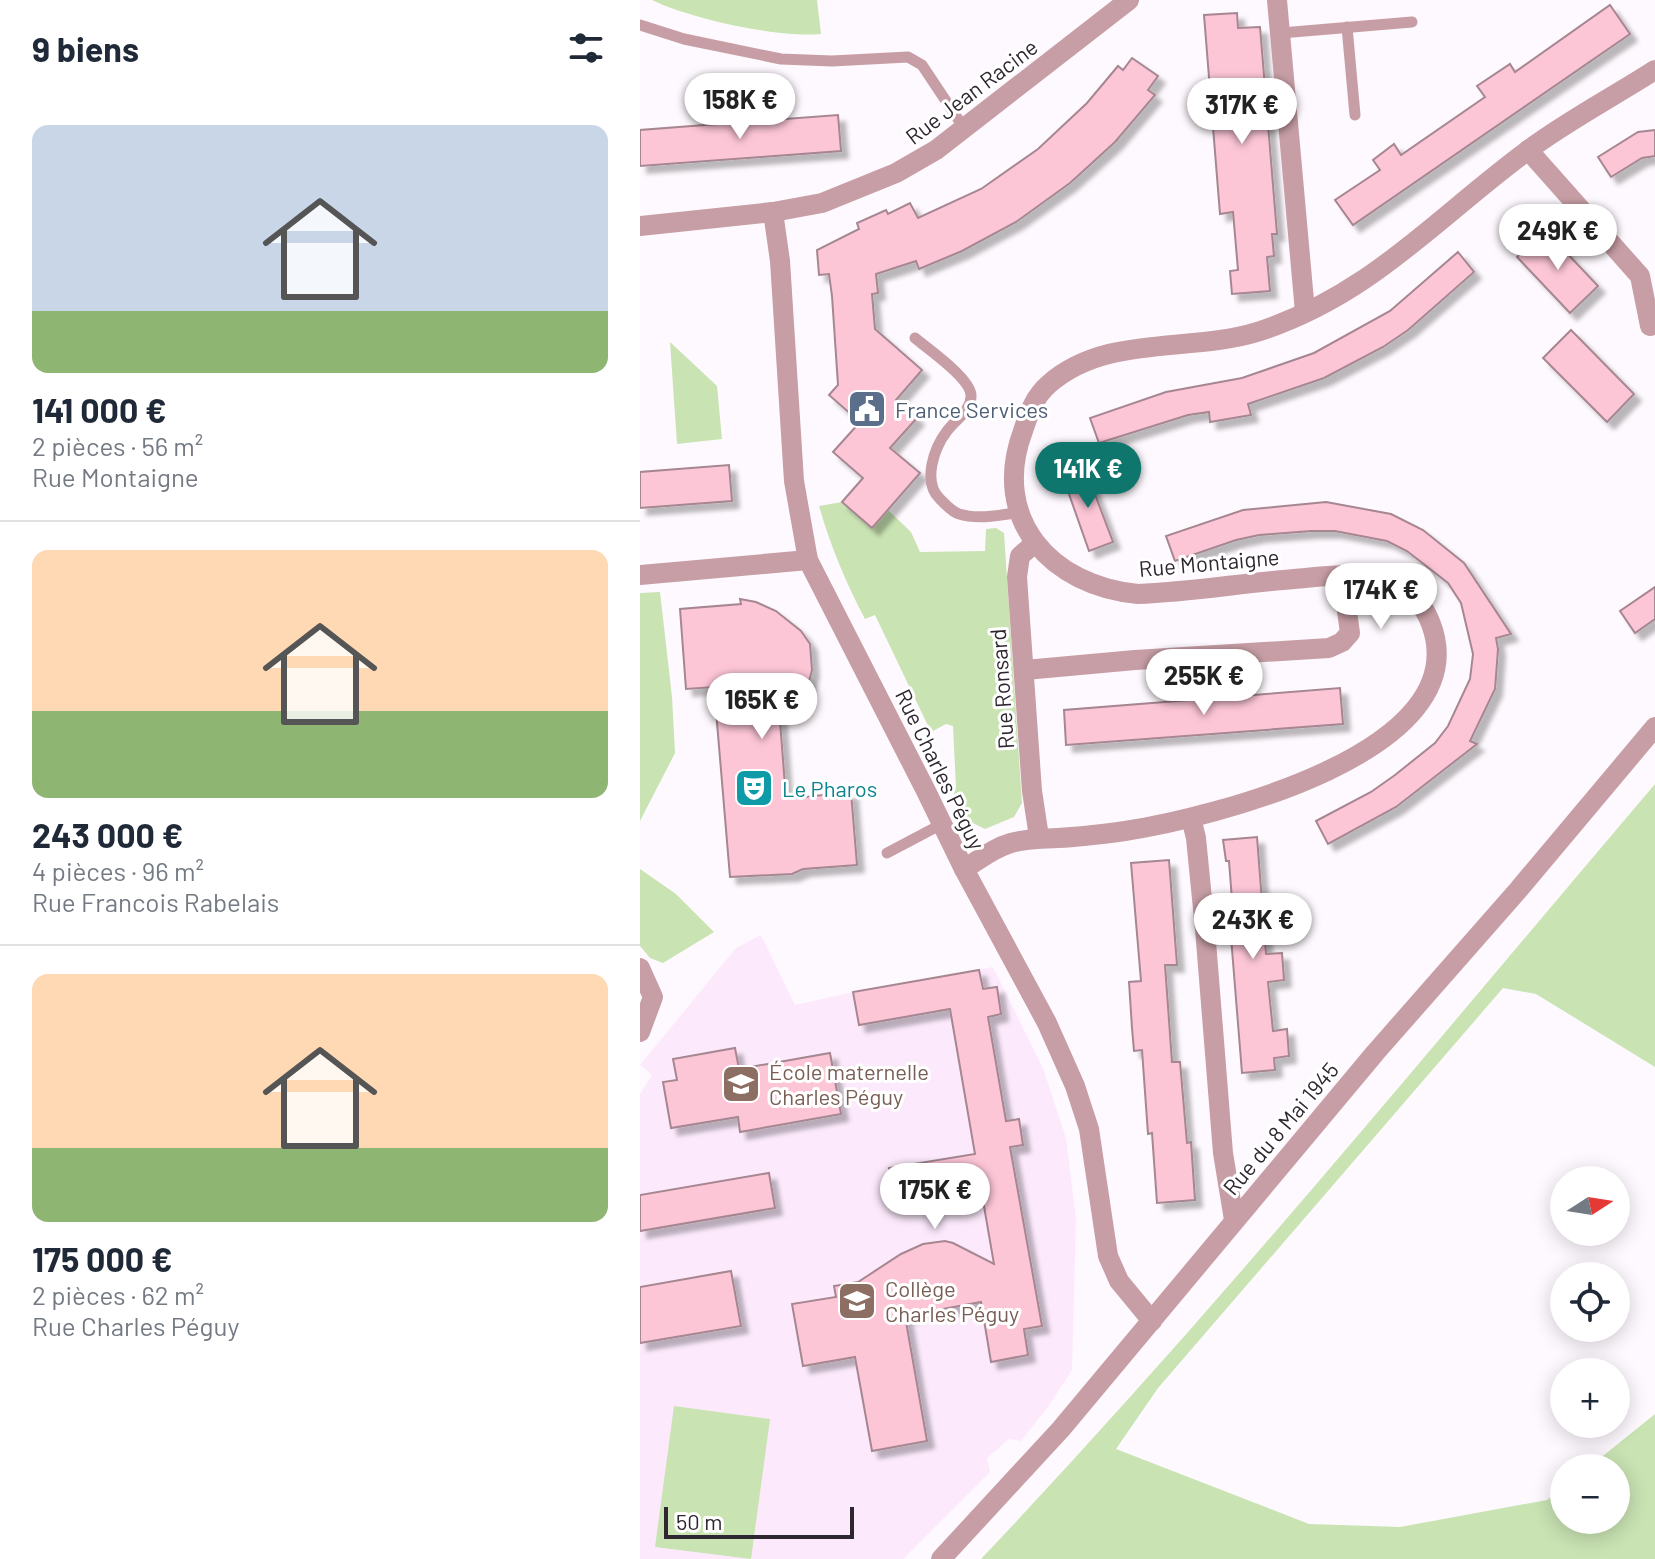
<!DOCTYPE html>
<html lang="fr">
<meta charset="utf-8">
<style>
:root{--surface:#fff;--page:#f6f6f7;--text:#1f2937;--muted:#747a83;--line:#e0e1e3;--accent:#0f766e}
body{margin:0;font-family:Barlow,sans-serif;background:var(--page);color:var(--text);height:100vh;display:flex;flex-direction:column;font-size:30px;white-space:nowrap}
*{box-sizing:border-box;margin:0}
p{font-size:26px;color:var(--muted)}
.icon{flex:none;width:44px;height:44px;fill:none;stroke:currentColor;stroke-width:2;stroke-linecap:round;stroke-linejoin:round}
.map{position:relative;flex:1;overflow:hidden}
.panel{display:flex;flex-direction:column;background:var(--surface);width:640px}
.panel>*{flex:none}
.needle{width:52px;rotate:78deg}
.tools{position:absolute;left:910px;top:1166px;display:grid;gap:16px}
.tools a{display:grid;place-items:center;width:80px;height:80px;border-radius:50%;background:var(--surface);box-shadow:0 4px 20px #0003;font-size:40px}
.scale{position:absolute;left:24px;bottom:20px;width:190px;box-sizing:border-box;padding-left:8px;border:4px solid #2f2730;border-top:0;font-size:22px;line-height:28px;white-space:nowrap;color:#2f2730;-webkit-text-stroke:6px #fff;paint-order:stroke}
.price{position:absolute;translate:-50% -68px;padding:0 18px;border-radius:28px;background:#fff;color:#222;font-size:26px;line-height:52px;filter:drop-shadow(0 2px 4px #0008)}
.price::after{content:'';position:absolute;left:50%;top:48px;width:24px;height:18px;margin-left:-12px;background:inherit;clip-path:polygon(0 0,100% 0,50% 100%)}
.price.on{background:var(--accent);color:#fff}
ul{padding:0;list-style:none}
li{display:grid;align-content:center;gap:16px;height:424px;padding:0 32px}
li+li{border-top:2px solid var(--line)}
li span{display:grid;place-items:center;height:248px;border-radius:16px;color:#555}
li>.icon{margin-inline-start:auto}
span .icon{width:144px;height:144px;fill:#fffc;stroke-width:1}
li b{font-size:34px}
h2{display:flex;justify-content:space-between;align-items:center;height:96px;padding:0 32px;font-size:34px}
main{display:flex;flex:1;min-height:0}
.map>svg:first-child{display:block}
.built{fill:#fceafc}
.green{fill:#c9e3b3}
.building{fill:#fdc6d7;stroke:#a68791;stroke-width:2;filter:url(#shadow)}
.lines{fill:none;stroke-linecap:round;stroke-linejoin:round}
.service{stroke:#c79ea5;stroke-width:11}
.minor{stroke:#c79ea5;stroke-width:20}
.tertiary{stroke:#c79ea5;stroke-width:20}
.labels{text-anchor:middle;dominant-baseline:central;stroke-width:6;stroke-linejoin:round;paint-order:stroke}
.street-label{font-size:22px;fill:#2f2730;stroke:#fff}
.service-label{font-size:22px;fill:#4e5e75;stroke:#fff;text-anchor:start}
.culture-label{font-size:22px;fill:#0d838f;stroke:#fff;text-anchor:start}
.education-label{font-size:22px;fill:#785e54;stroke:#fff;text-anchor:start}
</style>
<main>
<section class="panel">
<h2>9 biens<svg class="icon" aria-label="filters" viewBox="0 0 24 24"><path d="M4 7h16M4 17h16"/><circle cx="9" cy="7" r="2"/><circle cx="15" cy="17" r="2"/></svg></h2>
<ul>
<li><span style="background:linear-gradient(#c9d6e8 75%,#8fb573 0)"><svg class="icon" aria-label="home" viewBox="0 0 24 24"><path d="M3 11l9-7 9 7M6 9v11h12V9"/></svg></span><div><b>141 000 €</b><p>2 pièces · 56 m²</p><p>Rue Montaigne</p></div></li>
<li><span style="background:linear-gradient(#ffd9b3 65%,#8fb573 0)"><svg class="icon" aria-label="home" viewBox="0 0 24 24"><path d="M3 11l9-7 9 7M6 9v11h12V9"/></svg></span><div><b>243 000 €</b><p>4 pièces · 96 m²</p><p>Rue Francois Rabelais</p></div></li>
<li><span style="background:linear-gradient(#ffd9b3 70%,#8fb573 0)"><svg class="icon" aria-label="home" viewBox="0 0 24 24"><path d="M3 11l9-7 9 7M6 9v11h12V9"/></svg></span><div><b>175 000 €</b><p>2 pièces · 62 m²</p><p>Rue Charles Péguy</p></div></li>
</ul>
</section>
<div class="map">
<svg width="1015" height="1559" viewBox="0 0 1015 1559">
<defs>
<filter id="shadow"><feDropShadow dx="7" dy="7" stdDeviation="2" flood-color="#0004"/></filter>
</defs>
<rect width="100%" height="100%" fill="#fef9fe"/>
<!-- built -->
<path class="built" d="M 121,935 L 155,1005 L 213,992 L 353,967 L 403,1068 L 426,1138 L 436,1219 L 432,1370 L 410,1404 L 381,1441 L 369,1439 L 347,1458 L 350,1472 L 263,1559 L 0,1559 L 0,1094 L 12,1075 L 0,1065 L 96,948 Z"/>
<!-- green -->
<g class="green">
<path d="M 12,0 L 177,0 L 181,34 C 138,38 51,19 12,0 Z"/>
<path d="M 30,342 L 77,386 L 82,439 L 37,444 Z"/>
<path d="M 202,502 L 232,528 L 248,510 L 271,532 L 280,552 L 345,551 L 346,529 L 356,528 L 364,533 L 382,803 L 374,817 L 345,829 L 327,820 L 312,799 L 316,788 L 313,726 L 306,724 L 291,732 L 235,615 L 225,619 C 206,583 190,545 179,506 Z"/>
<path d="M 20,592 L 32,697 L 35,753 L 0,821 L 0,593 Z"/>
<path d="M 1015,784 L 1015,1067 L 896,994 L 863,988 L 518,1388 L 476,1449 L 669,1524 L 760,1527 L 907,1500 L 924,1487 L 924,1520 L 976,1520 L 976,1468 L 948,1468 L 1015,1414 L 1015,1559 L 341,1559 C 577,1310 793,1045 1015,784 Z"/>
<path d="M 0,869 L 36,894 L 74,932 L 23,963 L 10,958 L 0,946 Z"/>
<path d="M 34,1406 L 130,1419 L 111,1559 L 15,1547 Z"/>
</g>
<!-- building -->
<g class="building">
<path d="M 970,5 L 990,34 L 713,225 L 695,200 L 740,170 L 733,160 L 754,144 L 761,155 L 845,97 L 837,86 L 870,64 L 875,72 Z"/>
<path d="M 597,13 L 598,28 L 620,27 L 637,234 L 632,234 L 634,256 L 627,257 L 630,291 L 592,294 L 590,271 L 598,270 L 593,212 L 580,214 L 564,15 Z"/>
<path d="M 492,58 L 518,76 L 508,90 L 515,95 L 475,142 L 430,183 L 376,222 L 322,251 L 279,269 L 276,261 L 236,274 L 238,293 L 232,294 L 235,329 L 282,370 L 256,400 L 277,418 L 250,448 L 280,473 L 232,528 L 202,502 L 223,478 L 193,452 L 220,422 L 189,395 L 198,385 L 192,296 L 189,274 L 179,275 L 177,250 L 219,229 L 217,223 L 246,210 L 248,214 L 270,203 L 278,218 L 341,189 L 398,149 L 447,103 L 478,66 L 483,70 Z"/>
<path d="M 198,115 L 201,151 L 0,166 L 0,130 Z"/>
<path d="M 1015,130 L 1015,156 L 1002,158 L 971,177 L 958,157 L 998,132 Z"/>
<path d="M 905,230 L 958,286 L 930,313 L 877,257 Z"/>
<path d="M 818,252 L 834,272 L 768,330 L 743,347 L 684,378 L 608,404 L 611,415 L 570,422 L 569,412 L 548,415 L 459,443 L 450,418 L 526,392 L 602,378 L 674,353 L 750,311 Z"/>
<path d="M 931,330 L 994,394 L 967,422 L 903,358 Z"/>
<path d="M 89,465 L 92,501 L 0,508 L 0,472 Z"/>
<path d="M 445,468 L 473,542 L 449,551 L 423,477 Z"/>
<path d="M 686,502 L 751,514 L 783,530 L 824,563 L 871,634 L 856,638 L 858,649 L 855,689 L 830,741 L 837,744 L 756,807 L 688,844 L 676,821 L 731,792 L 755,775 L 795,743 L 808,726 L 830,679 L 833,654 L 821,603 L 808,583 L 767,551 L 747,541 L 695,531 L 671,531 L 619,535 L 596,540 L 535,561 L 526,536 L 603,510 Z"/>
<path d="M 1015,587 L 1015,619 L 995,633 L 980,611 Z"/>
<path d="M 100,599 L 116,602 L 136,611 L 161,631 L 170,644 L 172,670 L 166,693 L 138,695 L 146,799 L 211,792 L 217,865 L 163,869 L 152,874 L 90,877 L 74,687 L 46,689 L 40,609 L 101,604 Z"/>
<path d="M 700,688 L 703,724 L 426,745 L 424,710 Z"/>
<path d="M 617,837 L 626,954 L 642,953 L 644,980 L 628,982 L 633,1031 L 647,1029 L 649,1056 L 634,1058 L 635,1070 L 602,1073 L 588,900 L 592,900 L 589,861 L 586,861 L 583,840 Z"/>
<path d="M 529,860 L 537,965 L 525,965 L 532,1062 L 540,1062 L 547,1143 L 551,1142 L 555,1200 L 517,1203 L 512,1133 L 508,1134 L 502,1050 L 494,1051 L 492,1028 L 489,982 L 501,981 L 491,863 Z"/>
<path d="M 339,970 L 343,989 L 357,987 L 361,1014 L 348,1017 L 366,1121 L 379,1119 L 383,1145 L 370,1147 L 402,1326 L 384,1329 L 388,1355 L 351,1362 L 341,1302 L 265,1316 L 287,1441 L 232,1451 L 215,1357 L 163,1366 L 152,1304 L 196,1297 L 194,1286 L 218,1282 L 261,1254 L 283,1244 L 305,1241 L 313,1243 L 354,1264 L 341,1189 L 255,1203 L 249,1168 L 335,1154 L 310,1009 L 219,1025 L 213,992 Z"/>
<path d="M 95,1048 L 99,1069 L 190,1053 L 201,1114 L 100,1132 L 98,1117 L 31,1128 L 23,1082 L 37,1080 L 33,1059 Z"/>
<path d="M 129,1173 L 135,1208 L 0,1231 L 0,1195 Z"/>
<path d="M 91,1271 L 101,1326 L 0,1343 L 0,1287 Z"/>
</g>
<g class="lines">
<!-- service -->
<g class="service">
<path d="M 0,25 L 44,39 L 141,59 L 192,61 L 268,57 L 282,65 L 324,128"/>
<path d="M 707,27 L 715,115"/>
<path d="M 641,33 L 772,22"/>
<path d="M 275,338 C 288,349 330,378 331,395 C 332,410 315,420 307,431 C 294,448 282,482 300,499 C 305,504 312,512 319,514 C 338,520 361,515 381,512"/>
<path d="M 247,853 L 302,824"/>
</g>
<!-- minor -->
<g class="minor">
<path d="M 637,0 L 665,312"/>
<path d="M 888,150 L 1000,276 L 1010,326"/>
<path d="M 133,212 L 140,261 L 154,481 L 168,560 L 285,789 L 324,869 L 407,1023 L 435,1086 L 449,1129 L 468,1256 L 479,1281 L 512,1321"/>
<path d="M 0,226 L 133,212 L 182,203 L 256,173 L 296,150 L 489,0"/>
<path d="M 394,544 L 380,556 L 377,577 L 392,791 L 399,837"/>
<path d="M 0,575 L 168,560"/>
<path d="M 385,670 L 495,660 L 689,648 L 702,642 L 710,633 L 702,575"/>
<path d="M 551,818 L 556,838 L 565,929 L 583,1153 L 594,1220"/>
<path d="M 324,869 C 339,860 353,848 371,843 C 388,838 402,839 418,838 C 440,837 463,834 485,831 C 570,818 839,752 791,624 C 785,608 772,590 756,583 C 724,570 688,576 654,579 C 602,583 550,592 498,594 C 411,586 350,519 383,431 C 389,413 394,397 409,384 C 466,334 549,353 617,332 C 730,296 796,218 887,151 C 927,121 973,97 1015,70"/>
<path d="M 0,968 L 13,997 L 0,1032"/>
</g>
<!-- tertiary -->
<path class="tertiary" d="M 301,1559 L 421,1429 L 735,1053 L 879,889 L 1015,727"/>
</g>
<!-- icons -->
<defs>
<symbol id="civic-square" viewBox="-11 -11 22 22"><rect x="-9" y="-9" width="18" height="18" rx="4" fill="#5c6f8a" stroke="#fff"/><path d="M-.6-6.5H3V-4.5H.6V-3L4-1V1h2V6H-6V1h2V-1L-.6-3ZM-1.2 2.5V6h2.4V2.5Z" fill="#fff"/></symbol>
<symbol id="theatre-square" viewBox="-11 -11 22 22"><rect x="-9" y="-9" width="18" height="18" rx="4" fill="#0f9aa8" stroke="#fff"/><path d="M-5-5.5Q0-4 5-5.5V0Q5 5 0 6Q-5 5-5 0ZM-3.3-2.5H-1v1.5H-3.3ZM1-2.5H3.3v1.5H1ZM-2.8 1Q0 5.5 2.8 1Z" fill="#fff"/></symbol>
<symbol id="school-square" viewBox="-11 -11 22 22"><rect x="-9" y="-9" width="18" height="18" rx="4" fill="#8d6e63" stroke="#fff"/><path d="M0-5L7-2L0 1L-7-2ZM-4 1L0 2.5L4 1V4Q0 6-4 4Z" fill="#fff"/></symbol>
</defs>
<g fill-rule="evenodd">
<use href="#civic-square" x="205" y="387" width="44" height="44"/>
<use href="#theatre-square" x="92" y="766" width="44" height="44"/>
<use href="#school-square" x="79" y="1062" width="44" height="44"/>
<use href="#school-square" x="195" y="1279" width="44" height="44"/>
</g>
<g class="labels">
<!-- street labels -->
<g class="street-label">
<text transform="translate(331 91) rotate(-37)">Rue Jean Racine</text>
<text transform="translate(569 562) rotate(-5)">Rue Montaigne</text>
<text transform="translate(361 689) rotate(-94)">Rue Ronsard</text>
<text transform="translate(301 769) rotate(64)">Rue Charles Péguy</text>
<text transform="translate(640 1128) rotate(-50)">Rue du 8 Mai 1945</text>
</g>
<!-- service labels -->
<g class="service-label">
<text x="255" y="409">France Services</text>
</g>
<!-- culture labels -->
<g class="culture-label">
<text x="142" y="788">Le Pharos</text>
</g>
<!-- education labels -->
<g class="education-label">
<text x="129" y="1071">École maternelle<tspan x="129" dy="25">Charles Péguy</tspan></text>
<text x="245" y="1288">Collège<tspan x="245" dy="25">Charles Péguy</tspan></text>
</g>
</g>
</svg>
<div class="tools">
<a><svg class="needle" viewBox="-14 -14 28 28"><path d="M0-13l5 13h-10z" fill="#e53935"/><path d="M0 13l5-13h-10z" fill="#747a83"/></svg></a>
<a><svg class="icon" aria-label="locate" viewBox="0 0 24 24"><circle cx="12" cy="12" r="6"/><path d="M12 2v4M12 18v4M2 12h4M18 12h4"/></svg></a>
<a>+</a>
<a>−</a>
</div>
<div class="scale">50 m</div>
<b class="price" style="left:100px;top:141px">158K €</b>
<b class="price" style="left:602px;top:146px">317K €</b>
<b class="price" style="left:918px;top:272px">249K €</b>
<b class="price on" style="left:448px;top:510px">141K €</b>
<b class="price" style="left:741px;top:631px">174K €</b>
<b class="price" style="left:564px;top:717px">255K €</b>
<b class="price" style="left:122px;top:741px">165K €</b>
<b class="price" style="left:613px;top:961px">243K €</b>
<b class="price" style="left:295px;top:1231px">175K €</b>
</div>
</main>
